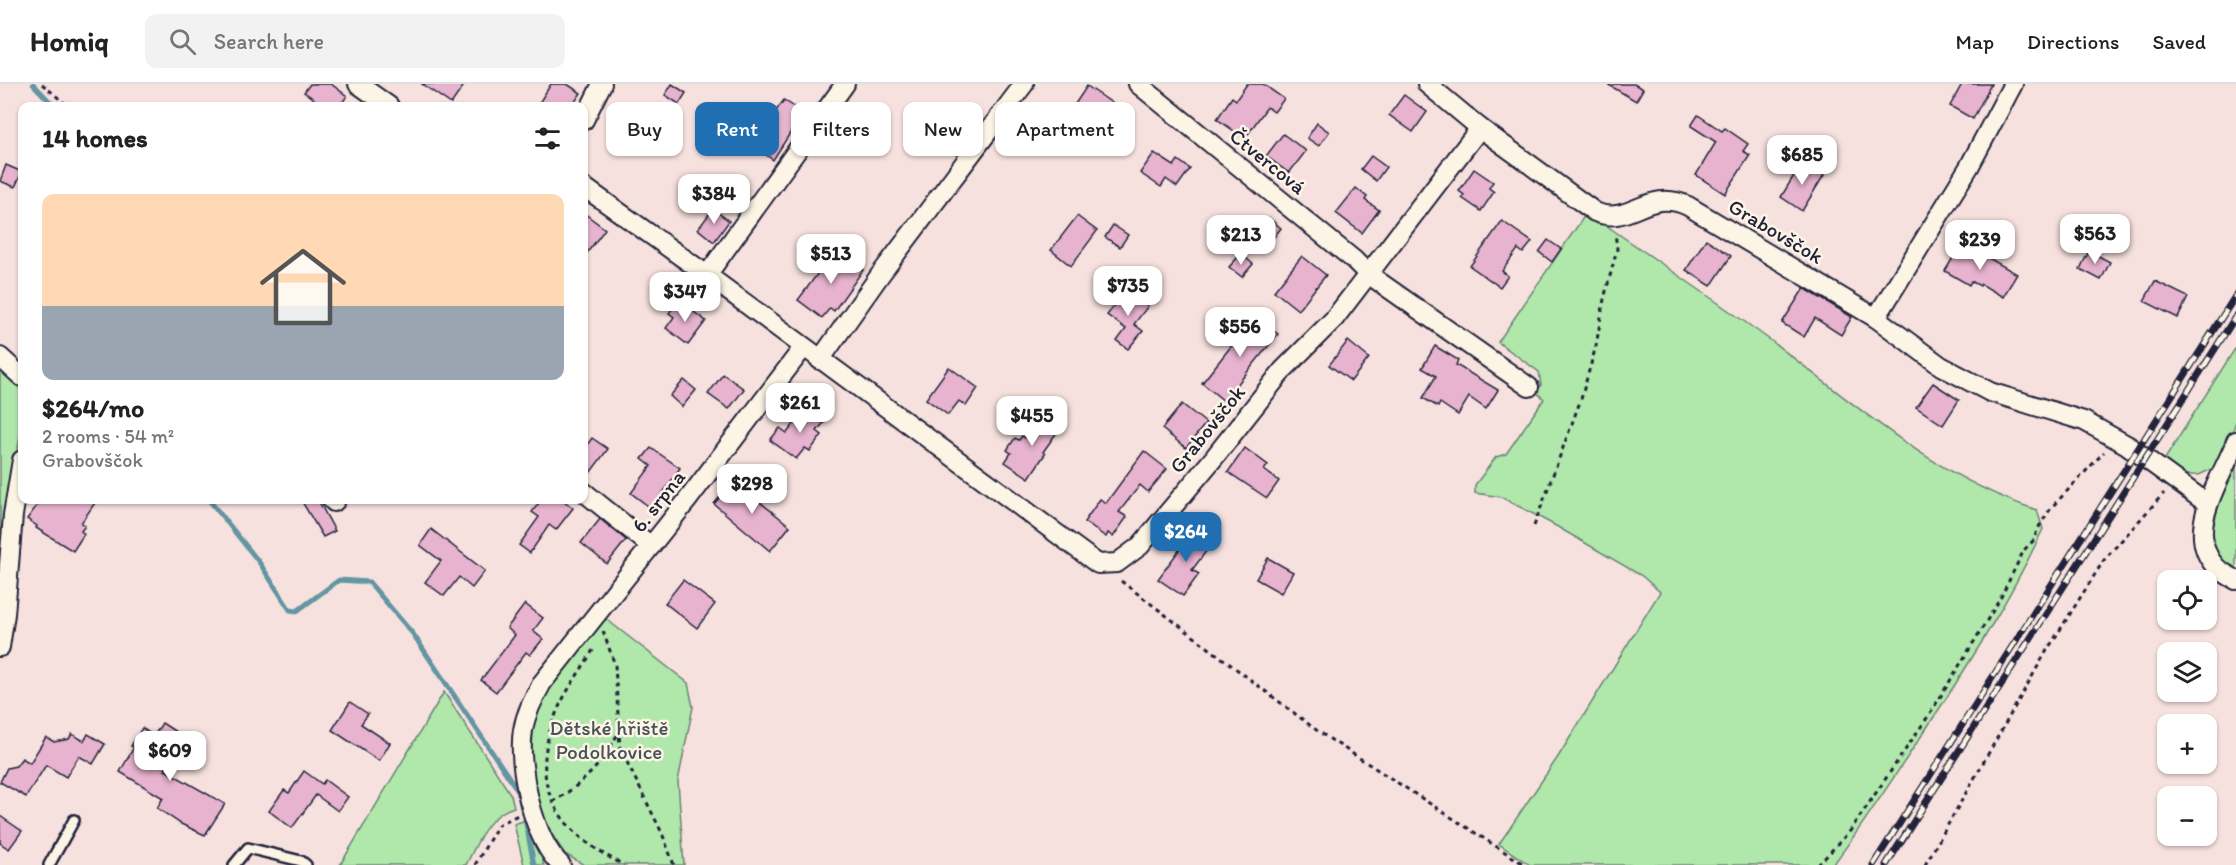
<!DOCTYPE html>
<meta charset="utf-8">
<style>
:root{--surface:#fff;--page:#f2f2f2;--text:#222;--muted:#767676;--line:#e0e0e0;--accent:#1f6fb2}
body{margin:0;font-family:Itim,sans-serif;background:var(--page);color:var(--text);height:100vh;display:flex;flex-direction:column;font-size:22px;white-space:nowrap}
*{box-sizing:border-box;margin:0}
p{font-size:20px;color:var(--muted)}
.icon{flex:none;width:33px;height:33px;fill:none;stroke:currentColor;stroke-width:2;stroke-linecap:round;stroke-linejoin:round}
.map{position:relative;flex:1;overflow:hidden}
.panel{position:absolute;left:18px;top:18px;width:570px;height:402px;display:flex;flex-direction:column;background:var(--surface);border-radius:12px;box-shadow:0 2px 4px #0004}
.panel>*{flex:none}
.banner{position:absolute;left:606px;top:18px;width:570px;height:54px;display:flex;gap:12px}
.fabs{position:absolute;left:2157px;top:486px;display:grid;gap:12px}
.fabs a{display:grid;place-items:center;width:60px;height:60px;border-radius:12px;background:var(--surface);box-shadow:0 2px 4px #0004;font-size:30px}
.price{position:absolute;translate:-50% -51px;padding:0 14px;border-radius:12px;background:#fff;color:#222;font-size:20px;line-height:39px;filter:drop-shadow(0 2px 3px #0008)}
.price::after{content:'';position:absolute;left:50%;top:36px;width:18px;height:14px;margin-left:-9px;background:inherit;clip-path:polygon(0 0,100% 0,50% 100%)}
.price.current{background:var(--accent);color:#fff}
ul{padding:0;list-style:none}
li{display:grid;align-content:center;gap:12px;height:318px;padding:0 24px}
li+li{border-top:2px solid var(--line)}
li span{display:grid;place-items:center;height:186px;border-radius:12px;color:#555}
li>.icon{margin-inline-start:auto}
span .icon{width:108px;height:108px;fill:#fffc;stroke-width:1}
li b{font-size:26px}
h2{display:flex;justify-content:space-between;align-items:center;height:72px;padding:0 24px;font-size:26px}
.pill{padding:0 21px;border-radius:12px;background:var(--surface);box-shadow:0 2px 4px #0004;font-size:21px;line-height:54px}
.pill.current{background:var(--accent);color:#fff}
header{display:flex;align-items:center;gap:36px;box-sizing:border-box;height:84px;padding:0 30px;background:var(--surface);border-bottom:2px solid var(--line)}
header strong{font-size:28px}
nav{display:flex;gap:33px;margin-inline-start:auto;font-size:21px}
.search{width:420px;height:54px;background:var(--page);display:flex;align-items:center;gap:15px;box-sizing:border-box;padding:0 21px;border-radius:12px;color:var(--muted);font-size:22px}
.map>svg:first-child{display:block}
.green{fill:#b0e7ab;stroke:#698473;stroke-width:1.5}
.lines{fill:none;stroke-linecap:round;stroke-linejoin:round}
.stream{stroke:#6395a2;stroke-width:5}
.building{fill:#e7b3ce;stroke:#22223b;stroke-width:1.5}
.lane-casing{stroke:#22223b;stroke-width:14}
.street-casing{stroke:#22223b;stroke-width:22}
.path{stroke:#22223b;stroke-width:3;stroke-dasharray:4.5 4.5;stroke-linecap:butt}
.lane{stroke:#fcf5e5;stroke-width:9}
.street{stroke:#fcf5e5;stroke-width:18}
.rail-casing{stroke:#22223b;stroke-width:7}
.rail{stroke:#fcf5e5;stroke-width:4.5;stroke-dasharray:14;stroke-linecap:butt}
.labels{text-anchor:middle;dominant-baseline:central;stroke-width:5;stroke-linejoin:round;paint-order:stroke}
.street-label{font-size:21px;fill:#22223b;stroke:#fcf5e5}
.park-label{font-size:21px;fill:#465357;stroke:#fcf5e5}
</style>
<header>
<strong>Homiq</strong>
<div class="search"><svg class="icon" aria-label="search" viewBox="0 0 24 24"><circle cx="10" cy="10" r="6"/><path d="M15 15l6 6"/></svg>Search here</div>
<nav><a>Map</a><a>Directions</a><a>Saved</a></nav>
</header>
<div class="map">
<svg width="2236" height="781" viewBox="0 0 2236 781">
<rect width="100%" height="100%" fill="#f6e1de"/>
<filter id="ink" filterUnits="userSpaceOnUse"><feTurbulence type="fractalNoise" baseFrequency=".0167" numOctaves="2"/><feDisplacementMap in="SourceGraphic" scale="12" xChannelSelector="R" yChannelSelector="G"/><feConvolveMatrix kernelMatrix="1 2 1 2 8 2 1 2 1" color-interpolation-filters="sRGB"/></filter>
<g filter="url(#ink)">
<!-- green -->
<g class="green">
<path d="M 1587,128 C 1648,171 1710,212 1770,256 C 1855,320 1934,393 2037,426 L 2043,445 C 2008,520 1964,588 1918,657 C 1890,699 1863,741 1833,781 L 1530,781 L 1499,760 L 1558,673 L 1660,508 L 1642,492 L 1556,442 L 1501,413 L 1475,409 L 1475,401 L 1496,373 L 1506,370 L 1544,315 L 1536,308 L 1541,301 L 1539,288 L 1498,258 Z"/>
<path d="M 2236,263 L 2236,337 L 2231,353 L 2214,384 L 2199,391 L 2183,391 L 2163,378 Z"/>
<path d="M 0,280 L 22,307 C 26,343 13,381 8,417 C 4,443 3,469 0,496 Z"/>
<path d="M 2236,365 L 2236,484 L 2224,479 L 2210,457 L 2225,393 Z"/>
<path d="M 606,535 L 688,599 L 693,623 L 678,697 L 684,781 L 584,781 L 565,770 L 546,742 L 531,692 L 533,643 L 545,605 L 589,550 Z"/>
<path d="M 444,608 L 511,711 L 514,723 C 487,731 478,758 466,781 L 340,781 Z"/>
<path d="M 529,735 L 544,781 L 524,781 L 514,740 Z"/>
</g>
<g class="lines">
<!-- stream -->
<g class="stream">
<path d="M 33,0 L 54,22"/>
<path d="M 209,416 L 259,478 L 290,526 L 297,527 L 339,496 L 369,498 L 413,550 L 518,707 L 522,725"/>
<path d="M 525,735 L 534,781"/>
</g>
</g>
<!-- building -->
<g class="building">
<path d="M 310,0 L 331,0 L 347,12 L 340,22 L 324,22 L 304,8 Z"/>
<path d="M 422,0 L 465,0 L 451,20 Z"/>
<path d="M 551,0 L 567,0 L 581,9 L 572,22 L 537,22 Z"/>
<path d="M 672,0 L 686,9 L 679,20 L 665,11 Z"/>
<path d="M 1247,0 L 1263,0 L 1284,15 L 1274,28 L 1267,23 L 1248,50 L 1243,46 L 1240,51 L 1217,35 L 1232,13 L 1236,16 Z"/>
<path d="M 1607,0 L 1634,0 L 1643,5 L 1636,17 Z"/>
<path d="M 1962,0 L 1991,0 L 1973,35 L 1950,22 Z"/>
<path d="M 1087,2 L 1112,19 L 1101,35 L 1094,30 L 1091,35 L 1073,23 Z"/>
<path d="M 1404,11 L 1427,28 L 1413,48 L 1389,31 Z"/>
<path d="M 784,16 L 803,29 L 773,76 L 751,60 Z"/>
<path d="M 626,18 L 649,32 L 633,58 L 610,43 Z"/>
<path d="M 1698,31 L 1722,47 L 1725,44 L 1748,60 L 1743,67 L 1750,71 L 1725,110 L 1696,91 L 1716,58 L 1691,42 Z"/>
<path d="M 1317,39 L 1329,48 L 1319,62 L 1307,54 Z"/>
<path d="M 1283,50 L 1306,67 L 1289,89 L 1266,72 Z"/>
<path d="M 1154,69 L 1174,82 L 1178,76 L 1190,85 L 1177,103 L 1166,95 L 1161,103 L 1140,89 Z"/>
<path d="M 1371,72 L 1386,83 L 1376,97 L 1361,85 Z"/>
<path d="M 1802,78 L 1824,91 L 1802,127 L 1781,113 Z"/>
<path d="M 6,81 L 22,88 L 15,103 L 0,97 Z"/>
<path d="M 1474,85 L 1493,98 L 1489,104 L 1494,108 L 1481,127 L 1462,114 L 1464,111 L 1459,107 Z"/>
<path d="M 1356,104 L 1367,113 L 1365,116 L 1379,126 L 1362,149 L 1336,129 Z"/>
<path d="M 713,125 L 729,137 L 714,158 L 698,145 Z"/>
<path d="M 584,129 L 605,145 L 584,173 Z"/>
<path d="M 1077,132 L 1097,147 L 1071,182 L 1051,166 Z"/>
<path d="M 1269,134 L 1281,144 L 1271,157 L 1258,147 Z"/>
<path d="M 1502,137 L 1532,158 L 1523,169 L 1518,165 L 1502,187 L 1508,192 L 1500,203 L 1470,182 Z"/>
<path d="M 1113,141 L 1128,151 L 1120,163 L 1105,153 Z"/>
<path d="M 1706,155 L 1731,172 L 1711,202 L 1686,186 Z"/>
<path d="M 1548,156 L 1561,165 L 1552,178 L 1539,168 Z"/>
<path d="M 1962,159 L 2017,190 L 2003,213 L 1981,200 L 1980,202 L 1971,197 L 1969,201 L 1945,187 Z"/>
<path d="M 835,166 L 863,186 L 834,227 L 830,224 L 822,234 L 798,216 Z"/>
<path d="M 2089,167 L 2110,178 L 2101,196 L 2080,185 Z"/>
<path d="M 1241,170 L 1253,180 L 1242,193 L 1229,183 Z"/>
<path d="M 1302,172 L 1326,191 L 1298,226 L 1274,207 Z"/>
<path d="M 2155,197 L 2188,213 L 2178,234 L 2144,217 Z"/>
<path d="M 1804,204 L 1852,233 L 1841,251 L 1815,234 L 1804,253 L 1782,239 Z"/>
<path d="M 1127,206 L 1148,222 L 1134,240 L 1143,247 L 1128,265 L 1117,257 L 1126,245 L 1107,231 Z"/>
<path d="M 678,216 L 706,237 L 688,261 L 666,244 L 674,233 L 669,229 Z"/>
<path d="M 1255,232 L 1278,250 L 1224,317 L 1202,299 Z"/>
<path d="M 1348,257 L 1369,274 L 1351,297 L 1329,281 Z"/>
<path d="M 1435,262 L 1458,276 L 1456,281 L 1498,306 L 1486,325 L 1469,313 L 1458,331 L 1440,319 L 1438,323 L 1423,314 L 1436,292 L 1422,284 Z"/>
<path d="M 949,283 L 978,304 L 966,322 L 959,317 L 948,331 L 926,315 Z"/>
<path d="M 723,290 L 744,305 L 729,325 L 708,310 Z"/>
<path d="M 684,296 L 696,306 L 682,323 L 670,312 Z"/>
<path d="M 1933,299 L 1959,316 L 1943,341 L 1916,323 Z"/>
<path d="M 1182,320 L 1206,339 L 1186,364 L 1162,345 Z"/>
<path d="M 808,322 L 826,336 L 817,347 L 822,351 L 810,367 L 805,364 L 796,375 L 770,356 L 780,344 L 787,349 Z"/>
<path d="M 1041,331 L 1060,344 L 1043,368 L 1045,370 L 1029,394 L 1005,378 L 1011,369 L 1007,366 L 1015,354 L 1019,356 L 1022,352 L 1025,354 Z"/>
<path d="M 592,354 L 608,365 L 584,397 L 584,365 Z"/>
<path d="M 651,364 L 680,384 L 652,425 L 631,409 L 651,382 L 642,375 Z"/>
<path d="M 1245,364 L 1268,381 L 1264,386 L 1279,397 L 1267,414 L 1228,388 Z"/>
<path d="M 1144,367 L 1167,385 L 1148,408 L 1140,401 L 1119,428 L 1127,433 L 1113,453 L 1108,449 L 1106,453 L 1084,438 L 1100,415 L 1106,419 Z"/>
<path d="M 735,395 L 757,411 L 755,414 L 790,442 L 770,467 L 714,420 Z"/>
<path d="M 41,416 L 97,416 L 81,439 L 85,442 L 81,447 L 84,450 L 73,467 L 36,444 L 37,442 L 27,435 Z"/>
<path d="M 301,416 L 318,416 L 335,447 L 323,453 Z"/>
<path d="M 541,416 L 563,416 L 573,424 L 556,446 L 549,441 L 530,469 L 519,461 L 539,433 L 532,428 Z"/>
<path d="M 600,435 L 626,456 L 607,480 L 581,459 Z"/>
<path d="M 1196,443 L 1214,457 L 1192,486 L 1199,490 L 1183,512 L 1158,495 Z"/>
<path d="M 431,445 L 485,487 L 472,504 L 459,493 L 444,512 L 425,498 L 441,477 L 420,461 Z"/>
<path d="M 1268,474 L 1293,488 L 1281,509 L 1256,495 Z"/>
<path d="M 683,496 L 715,520 L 697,544 L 665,519 Z"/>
<path d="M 525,520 L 543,534 L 533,547 L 543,555 L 530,571 L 526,568 L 496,608 L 481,596 L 515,551 L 507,544 Z"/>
<path d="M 350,618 L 368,630 L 361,640 L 390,659 L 379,677 L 332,646 Z"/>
<path d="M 162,639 L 176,648 L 169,660 L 176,665 L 165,686 L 225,720 L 205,751 L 181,740 L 157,724 L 163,714 L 120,688 L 134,663 L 131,662 L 142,644 L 154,652 Z"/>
<path d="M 72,650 L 84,657 L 88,650 L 105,660 L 93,680 L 79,672 L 66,693 L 46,681 L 26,713 L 0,698 L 7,684 L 16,682 L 22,674 L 30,679 L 46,653 L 54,658 L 69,655 Z"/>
<path d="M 304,687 L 322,700 L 325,696 L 348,713 L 338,727 L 316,711 L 292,744 L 269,727 L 284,706 L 289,709 Z"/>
<path d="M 0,732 L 22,747 L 9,765 L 0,759 Z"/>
</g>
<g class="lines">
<defs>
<g id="lane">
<path d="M 49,781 L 74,736"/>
<path d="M 234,781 L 248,764 L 301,777 L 306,781"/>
</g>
<g id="street">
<path d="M 358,0 L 389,22"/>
<path d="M 1138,0 L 1354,176 L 1368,190 L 1529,303"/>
<path d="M 1427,0 L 1480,44"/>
<path d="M 584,36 L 602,0"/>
<path d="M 584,103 L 707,191 L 1098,480 L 1117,479 L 1140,462 L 1213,375 L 1283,286 L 1334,235 L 1480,44 L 1595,128 C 1630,143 1647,103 1688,122 L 1876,234 L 1941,282 L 1990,308 L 2084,337 L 2127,361 L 2208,420"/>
<path d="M 707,191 L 845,0"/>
<path d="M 1876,234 L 1969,83 L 2013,0"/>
<path d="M 0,273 L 22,293"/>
<path d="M 820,276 L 880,191 L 1024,0"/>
<path d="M 2236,357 C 2223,393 2182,447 2216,483 C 2221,488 2230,492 2236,496"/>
<path d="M 584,408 L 651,462"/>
<path d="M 332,416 L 334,418 L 336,416"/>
<path d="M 0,563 L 5,530 L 13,431 L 22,376"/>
<path d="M 561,781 C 534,756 517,683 523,646 C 526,628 534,614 542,599 L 686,418 L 803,264"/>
</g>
</defs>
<!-- lane casing -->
<use href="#lane" class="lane-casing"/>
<!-- street casing -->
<use href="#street" class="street-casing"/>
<!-- path -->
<g class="path">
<path d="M 42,0 L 68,22"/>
<path d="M 1534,442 L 1581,315 L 1596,262 L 1604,215 L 1617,165 L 1615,149"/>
<path d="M 1121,497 L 1319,648 L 1525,781"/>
<path d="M 603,547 L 615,581 L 620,664 L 662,749 L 674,781"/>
<path d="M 593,566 C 582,585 567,605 558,625 C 525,701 556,747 624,781"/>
<path d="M 608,670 L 623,670"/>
<path d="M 552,718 C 582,701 603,680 618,649"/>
<path d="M 475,781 L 498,741 L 518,731"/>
<path d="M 1818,781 L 1850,747 L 1931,628 L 2000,515 L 2024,466 L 2034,456 L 2037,446 L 2051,424 L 2104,368"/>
<path d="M 1925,781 L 2046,568 L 2104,476 L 2164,409"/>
</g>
<!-- lane -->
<use href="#lane" class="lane"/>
<!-- street -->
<use href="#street" class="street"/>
<defs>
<g id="rail">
<path d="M 1873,781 L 2236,211"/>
<path d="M 1886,781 L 2236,232"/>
</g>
</defs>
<!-- rail casing -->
<use href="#rail" class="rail-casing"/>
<!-- rail -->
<use href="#rail" class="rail"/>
</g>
</g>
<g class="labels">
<!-- street labels -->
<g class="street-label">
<text transform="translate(1268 77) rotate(39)">Čtvercová</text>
<text transform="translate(1776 147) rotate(31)">Grabovščok</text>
<text transform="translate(1207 345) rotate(-51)">Grabovščok</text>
<text transform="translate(658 417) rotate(-52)">6. srpna</text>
</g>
<!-- park labels -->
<g class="park-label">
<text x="609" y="643">Dětské hřiště<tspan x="609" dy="24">Podolkovice</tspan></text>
</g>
</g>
</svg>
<div class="fabs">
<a><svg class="icon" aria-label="locate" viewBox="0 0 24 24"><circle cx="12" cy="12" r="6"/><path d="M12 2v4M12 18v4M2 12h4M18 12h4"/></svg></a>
<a><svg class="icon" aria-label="layers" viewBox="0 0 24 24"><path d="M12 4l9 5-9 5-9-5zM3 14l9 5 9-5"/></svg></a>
<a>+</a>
<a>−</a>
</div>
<b class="price" style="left:1802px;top:102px">$685</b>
<b class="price" style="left:714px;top:141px">$384</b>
<b class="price" style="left:2095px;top:181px">$563</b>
<b class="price" style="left:1241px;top:182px">$213</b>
<b class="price" style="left:1980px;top:187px">$239</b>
<b class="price" style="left:831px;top:201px">$513</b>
<b class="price" style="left:1128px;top:233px">$735</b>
<b class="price" style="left:685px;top:239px">$347</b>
<b class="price" style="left:1240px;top:274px">$556</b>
<b class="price" style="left:800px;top:350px">$261</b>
<b class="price" style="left:1032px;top:363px">$455</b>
<b class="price" style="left:752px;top:431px">$298</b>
<b class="price current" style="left:1186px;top:479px">$264</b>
<b class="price" style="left:170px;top:698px">$609</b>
<div class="banner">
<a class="pill">Buy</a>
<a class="pill current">Rent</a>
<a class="pill">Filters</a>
<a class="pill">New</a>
<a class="pill">Apartment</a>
</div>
<section class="panel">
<h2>14 homes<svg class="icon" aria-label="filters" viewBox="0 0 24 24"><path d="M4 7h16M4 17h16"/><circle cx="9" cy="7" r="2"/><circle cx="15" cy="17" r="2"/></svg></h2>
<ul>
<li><span style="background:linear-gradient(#ffd9b3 60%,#9aa5b1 0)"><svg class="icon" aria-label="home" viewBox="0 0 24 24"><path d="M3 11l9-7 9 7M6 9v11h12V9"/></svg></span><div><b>$264/mo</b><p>2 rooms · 54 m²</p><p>Grabovščok</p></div></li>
</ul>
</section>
</div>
